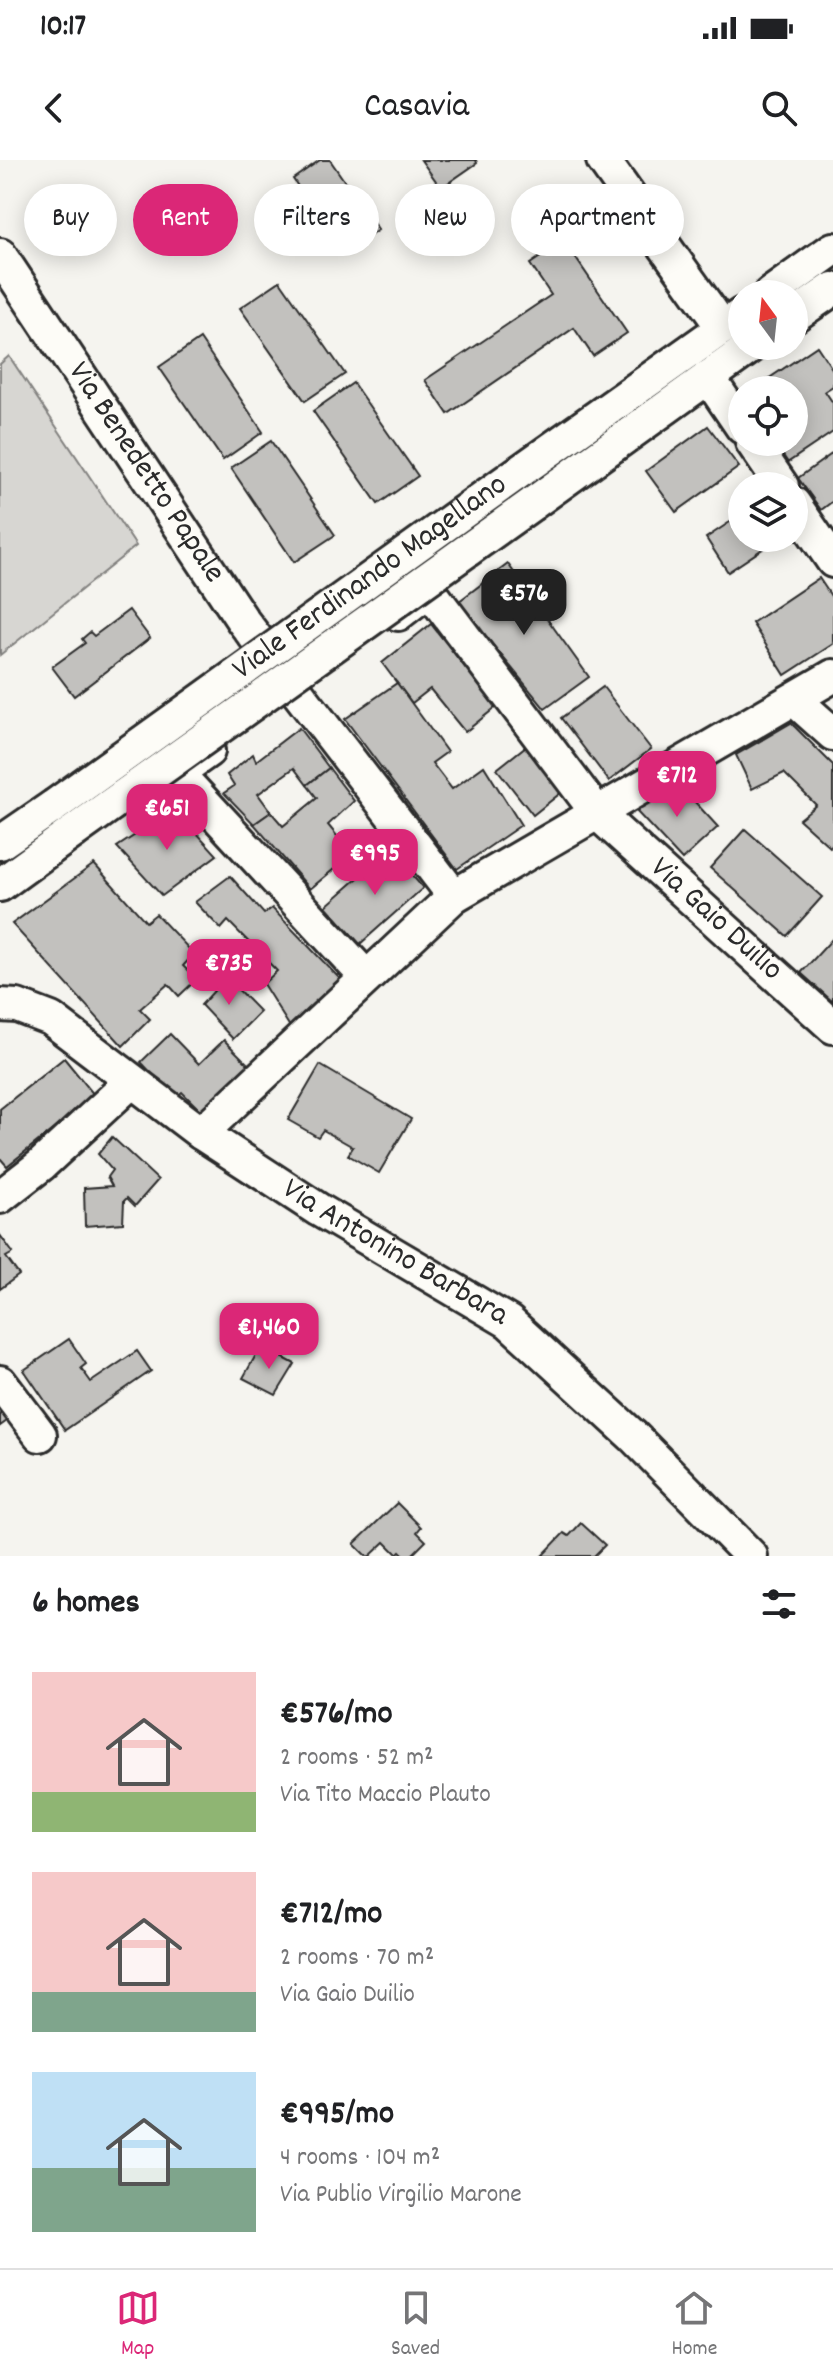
<!DOCTYPE html>
<meta charset="utf-8">
<style>
:root{--surface:#fff;--page:#f6f6f6;--text:#202124;--muted:#757577;--line:#e0e0e0;--accent:#db2777}
body{margin:0;font-family:Dekko,sans-serif;background:var(--page);color:var(--text);height:100vh;display:flex;flex-direction:column;font-size:30px;white-space:nowrap}
*{box-sizing:border-box;margin:0}
p{font-size:26px;color:var(--muted)}
.icon{flex:none;width:44px;height:44px;fill:none;stroke:currentColor;stroke-width:2;stroke-linecap:round;stroke-linejoin:round}
.map{position:relative;height:1396px;overflow:hidden}
.side{display:flex;flex-direction:column;background:var(--surface);flex:1}
.side>*{flex:none}
.banner{position:absolute;left:24px;top:24px;width:786px;height:72px;display:flex;gap:16px}
.needle{width:52px;rotate:345deg}
.controls{position:absolute;left:728px;top:120px;display:grid;gap:16px}
.controls a{display:grid;place-items:center;width:80px;height:80px;border-radius:50%;background:var(--surface);box-shadow:0 4px 20px #0003;font-size:40px}
.price{position:absolute;translate:-50% -68px;padding:0 18px;border-radius:16px;background:var(--accent);color:#fff;font-size:26px;line-height:52px;filter:drop-shadow(0 2px 4px #0008)}
.price::after{content:'';position:absolute;left:50%;top:48px;width:24px;height:18px;margin-left:-12px;background:inherit;clip-path:polygon(0 0,100% 0,50% 100%)}
.price.selected{background:#222;color:#fff}
ul{padding:0;list-style:none}
li{display:flex;align-items:center;gap:24px;height:200px;padding:0 32px}
li span{display:grid;place-items:center;flex:none;width:224px;height:160px;border-radius:0px;color:#555}
li>.icon{margin-inline-start:auto}
span .icon{width:96px;height:96px;fill:#fffc;stroke-width:1}
li b{font-size:34px}
h2{display:flex;justify-content:space-between;align-items:center;height:96px;padding:0 32px;font-size:34px}
.chip{padding:0 28px;border-radius:36px;background:var(--surface);box-shadow:0 4px 20px #0003;font-size:28px;line-height:72px}
.chip.selected{background:var(--accent);color:#fff}
.status{display:flex;justify-content:space-between;align-items:center;height:56px;padding:0 40px;background:var(--surface);direction:ltr}
.status svg{height:22px;fill:currentColor}
header{display:flex;justify-content:space-between;align-items:center;height:104px;padding:0 32px;background:var(--surface);font-size:36px;font-weight:600}
.tabs{display:flex;justify-content:space-around;align-items:center;height:112px;border-top:2px solid var(--line);background:var(--surface);font-size:22px;color:var(--muted)}
.tabs a{display:grid;justify-items:center;gap:4px}
.tabs .selected{color:var(--accent)}
.map>svg:first-child{display:block}
.green{fill:#d7d6d2;stroke:#81807e;stroke-width:2}
.building{fill:#c2c1be;stroke:#2b2b2b;stroke-width:2}
.lines{fill:none;stroke-linecap:round;stroke-linejoin:round}
.minor-casing{stroke:#2b2b2b;stroke-width:38}
.minor{stroke:#fdfcf7;stroke-width:32}
.minor-bridge-casing{stroke:#2b2b2b;stroke-width:38;stroke-linecap:butt}
.minor-bridge{stroke:#fdfcf7;stroke-width:32}
.labels{text-anchor:middle;dominant-baseline:central;stroke-width:7;stroke-linejoin:round;paint-order:stroke}
.street-label{font-size:32px;fill:#2b2b2b;stroke:#fdfcf7}
</style>
<div class="status"><b>10:17</b><svg viewBox="0 0 49 12"><path d="M0 12V9h3v3zM5 12V6h3v6zM10 12V3h3v9zM15 12V0h3v12zM26 1h20v11H26zM47 4h2v5h-2z"/></svg></div>
<header><svg class="icon" aria-label="back" viewBox="0 0 24 24"><path d="M15 5l-7 7 7 7"/></svg>Casavia<svg class="icon" aria-label="search" viewBox="0 0 24 24"><circle cx="10" cy="10" r="6"/><path d="M15 15l6 6"/></svg></header>
<div class="map">
<svg width="833" height="1396" viewBox="0 0 833 1396">
<rect width="100%" height="100%" fill="#f5f4ef"/>
<filter id="ink" filterUnits="userSpaceOnUse"><feTurbulence type="fractalNoise" baseFrequency=".0125" numOctaves="2"/><feDisplacementMap in="SourceGraphic" scale="16" xChannelSelector="R" yChannelSelector="G"/><feConvolveMatrix kernelMatrix="1 2 1 2 8 2 1 2 1" color-interpolation-filters="sRGB"/></filter>
<g filter="url(#ink)">
<!-- green -->
<path class="green" d="M 9,196 L 136,386 L 0,495 L 0,204 Z"/>
<!-- building -->
<g class="building">
<path d="M 320,0 L 330,0 L 378,70 L 344,94 L 293,19 Z"/>
<path d="M 421,0 L 476,0 L 477,3 L 441,28 Z"/>
<path d="M 564,81 L 627,173 L 593,196 L 574,168 L 448,254 L 425,220 L 551,135 L 530,104 Z"/>
<path d="M 280,121 L 345,214 L 305,241 L 240,148 Z"/>
<path d="M 200,179 L 263,272 L 223,300 L 159,207 Z"/>
<path d="M 817,186 L 833,210 L 833,226 L 825,231 L 833,243 L 833,272 L 787,303 L 773,282 L 794,282 L 794,230 L 776,230 L 768,219 Z"/>
<path d="M 353,223 L 418,316 L 378,344 L 313,251 Z"/>
<path d="M 708,266 L 739,307 L 676,352 L 646,311 Z"/>
<path d="M 271,281 L 335,375 L 294,402 L 231,308 Z"/>
<path d="M 833,293 L 833,341 L 821,350 L 798,318 Z"/>
<path d="M 742,354 L 742,378 L 779,378 L 728,412 L 706,378 Z"/>
<path d="M 508,404 L 589,517 L 545,549 L 458,442 Z"/>
<path d="M 819,418 L 833,439 L 833,484 L 785,515 L 752,463 Z"/>
<path d="M 129,450 L 150,478 L 74,536 L 52,507 L 85,483 L 82,479 L 90,472 L 94,476 Z"/>
<path d="M 431,464 L 496,547 L 465,572 L 430,529 L 412,543 L 382,503 Z"/>
<path d="M 397,523 L 447,592 L 432,603 L 452,629 L 484,606 L 521,665 L 457,709 L 345,559 Z"/>
<path d="M 603,527 L 651,589 L 609,621 L 561,558 Z"/>
<path d="M 791,563 L 833,605 L 833,683 L 830,687 L 799,659 L 816,645 L 784,613 L 752,629 L 736,595 Z"/>
<path d="M 299,568 L 329,608 L 307,625 L 294,608 L 258,634 L 271,652 L 254,664 L 224,633 L 234,626 L 227,615 L 253,594 L 256,601 Z"/>
<path d="M 526,586 L 563,631 L 533,655 L 497,609 Z"/>
<path d="M 329,608 L 354,641 L 328,665 L 352,694 L 310,729 L 254,664 L 271,652 L 283,666 L 317,638 L 307,625 Z"/>
<path d="M 672,617 L 718,667 L 682,700 L 636,651 Z"/>
<path d="M 175,649 L 217,695 L 162,736 L 117,687 Z"/>
<path d="M 745,669 L 822,737 L 787,776 L 710,708 Z"/>
<path d="M 390,690 L 423,728 L 360,784 L 326,746 Z"/>
<path d="M 94,704 L 146,762 L 156,754 L 194,794 L 183,806 L 197,819 L 179,836 L 168,824 L 140,849 L 150,859 L 123,886 L 12,764 Z"/>
<path d="M 230,716 L 264,754 L 272,748 L 340,819 L 290,867 L 263,824 L 277,811 L 228,761 L 221,769 L 195,742 Z"/>
<path d="M 833,778 L 833,842 L 801,813 Z"/>
<path d="M 222,813 L 260,852 L 233,879 L 201,845 L 214,831 L 209,825 Z"/>
<path d="M 170,874 L 199,904 L 224,880 L 252,908 L 204,954 L 182,932 L 175,938 L 141,902 Z"/>
<path d="M 64,898 L 95,936 L 7,1006 L 0,998 L 0,949 Z"/>
<path d="M 320,905 L 411,959 L 379,1013 L 348,995 L 353,987 L 323,970 L 318,977 L 288,960 Z"/>
<path d="M 112,977 L 158,1020 L 135,1046 L 127,1038 L 124,1041 L 123,1063 L 85,1066 L 84,1028 L 112,1026 L 107,1017 L 112,1010 L 98,994 Z"/>
<path d="M 0,1075 L 13,1093 L 6,1097 L 19,1115 L 0,1129 Z"/>
<path d="M 69,1179 L 86,1204 L 81,1208 L 91,1222 L 137,1191 L 151,1211 L 65,1270 L 24,1210 Z"/>
<path d="M 261,1186 L 295,1204 L 276,1235 L 243,1218 Z"/>
<path d="M 0,1238 L 14,1256 L 0,1266 Z"/>
<path d="M 397,1343 L 421,1367 L 417,1372 L 426,1381 L 411,1396 L 405,1396 L 400,1391 L 397,1394 L 385,1382 L 370,1396 L 366,1396 L 354,1384 Z"/>
<path d="M 581,1363 L 605,1385 L 594,1396 L 542,1396 L 564,1373 L 569,1376 Z"/>
</g>
<g class="lines">
<defs>
<g id="minor">
<path d="M 603,0 L 723,168"/>
<path id="s1" d="M 0,95 L 243,461 L 454,736"/>
<path d="M 770,134 L 833,89"/>
<path d="M 794,156 L 833,129"/>
<path d="M 708,217 L 742,267"/>
<path d="M 752,282 L 782,326"/>
<path d="M 512,317 L 742,154"/>
<path d="M 532,344 L 752,186"/>
<path d="M 794,344 L 833,401"/>
<path id="s2" d="M 398,454 L 429,430 L 598,654 L 833,867"/>
<path d="M 795,540 L 833,574"/>
<path d="M 208,591 L 177,613 L 366,817"/>
<path d="M 0,683 L 54,646"/>
<path d="M 0,725 L 73,672"/>
<path id="s3" d="M 0,845 L 17,846 L 51,859 L 201,973 L 319,1050 L 509,1162 L 633,1276 L 751,1396"/>
<path d="M 201,973 L 454,736 L 833,516"/>
<path d="M 0,1037 L 41,1005 L 132,921"/>
<path d="M 0,1222 L 40,1275"/>
</g>
</defs>
<!-- minor casing -->
<use href="#minor" class="minor-casing"/>
<!-- minor -->
<use href="#minor" class="minor"/>
<defs>
<g id="minor-bridge">
<path id="s4" d="M 54,646 L 512,317"/>
<path d="M 73,672 L 532,344"/>
</g>
</defs>
<!-- minor-bridge casing -->
<use href="#minor-bridge" class="minor-bridge-casing"/>
<!-- minor-bridge -->
<use href="#minor-bridge" class="minor-bridge"/>
</g>
</g>
<g class="labels">
<!-- street labels -->
<g class="street-label">
<text stroke="none"><textPath href="#s1" startOffset="262">Via Benedetto Papale</textPath></text>
<text stroke="none"><textPath href="#s4" startOffset="390">Viale Ferdinando Magellano</textPath></text>
<text stroke="none"><textPath href="#s2" startOffset="478">Via Gaio Duilio</textPath></text>
<text stroke="none"><textPath href="#s3" startOffset="470">Via Antonino Barbara</textPath></text>
</g>
</g>
</svg>
<div class="controls">
<a><svg class="needle" viewBox="-14 -14 28 28"><path d="M0-13l5 13h-10z" fill="#e53935"/><path d="M0 13l5-13h-10z" fill="#757577"/></svg></a>
<a><svg class="icon" aria-label="locate" viewBox="0 0 24 24"><circle cx="12" cy="12" r="6"/><path d="M12 2v4M12 18v4M2 12h4M18 12h4"/></svg></a>
<a><svg class="icon" aria-label="layers" viewBox="0 0 24 24"><path d="M12 4l9 5-9 5-9-5zM3 14l9 5 9-5"/></svg></a>
</div>
<b class="price selected" style="left:524px;top:477px">€576</b>
<b class="price" style="left:677px;top:659px">€712</b>
<b class="price" style="left:167px;top:692px">€651</b>
<b class="price" style="left:375px;top:737px">€995</b>
<b class="price" style="left:229px;top:847px">€735</b>
<b class="price" style="left:269px;top:1211px">€1,460</b>
<div class="banner">
<a class="chip">Buy</a>
<a class="chip selected">Rent</a>
<a class="chip">Filters</a>
<a class="chip">New</a>
<a class="chip">Apartment</a>
</div>
</div>
<section class="side">
<h2>6 homes<svg class="icon" aria-label="filters" viewBox="0 0 24 24"><path d="M4 7h16M4 17h16"/><circle cx="9" cy="7" r="2"/><circle cx="15" cy="17" r="2"/></svg></h2>
<ul>
<li><span style="background:linear-gradient(#f6c9c9 75%,#8fb573 0)"><svg class="icon" aria-label="home" viewBox="0 0 24 24"><path d="M3 11l9-7 9 7M6 9v11h12V9"/></svg></span><div><b>€576/mo</b><p>2 rooms · 52 m²</p><p>Via Tito Maccio Plauto</p></div></li>
<li><span style="background:linear-gradient(#f6c9c9 75%,#7fa58c 0)"><svg class="icon" aria-label="home" viewBox="0 0 24 24"><path d="M3 11l9-7 9 7M6 9v11h12V9"/></svg></span><div><b>€712/mo</b><p>2 rooms · 70 m²</p><p>Via Gaio Duilio</p></div></li>
<li><span style="background:linear-gradient(#bfe0f5 60%,#7fa58c 0)"><svg class="icon" aria-label="home" viewBox="0 0 24 24"><path d="M3 11l9-7 9 7M6 9v11h12V9"/></svg></span><div><b>€995/mo</b><p>4 rooms · 104 m²</p><p>Via Publio Virgilio Marone</p></div></li>
</ul>
</section>
<nav class="tabs">
<a class="selected"><svg class="icon" aria-label="map" viewBox="0 0 24 24"><path d="M3 6l6-2 6 2 6-2v14l-6 2-6-2-6 2zM9 4v14M15 6v14"/></svg>Map</a>
<a><svg class="icon" aria-label="saved" viewBox="0 0 24 24"><path d="M7 4h10v16l-5-4-5 4z"/></svg>Saved</a>
<a><svg class="icon" aria-label="home" viewBox="0 0 24 24"><path d="M3 11l9-7 9 7M6 9v11h12V9"/></svg>Home</a>
</nav>
